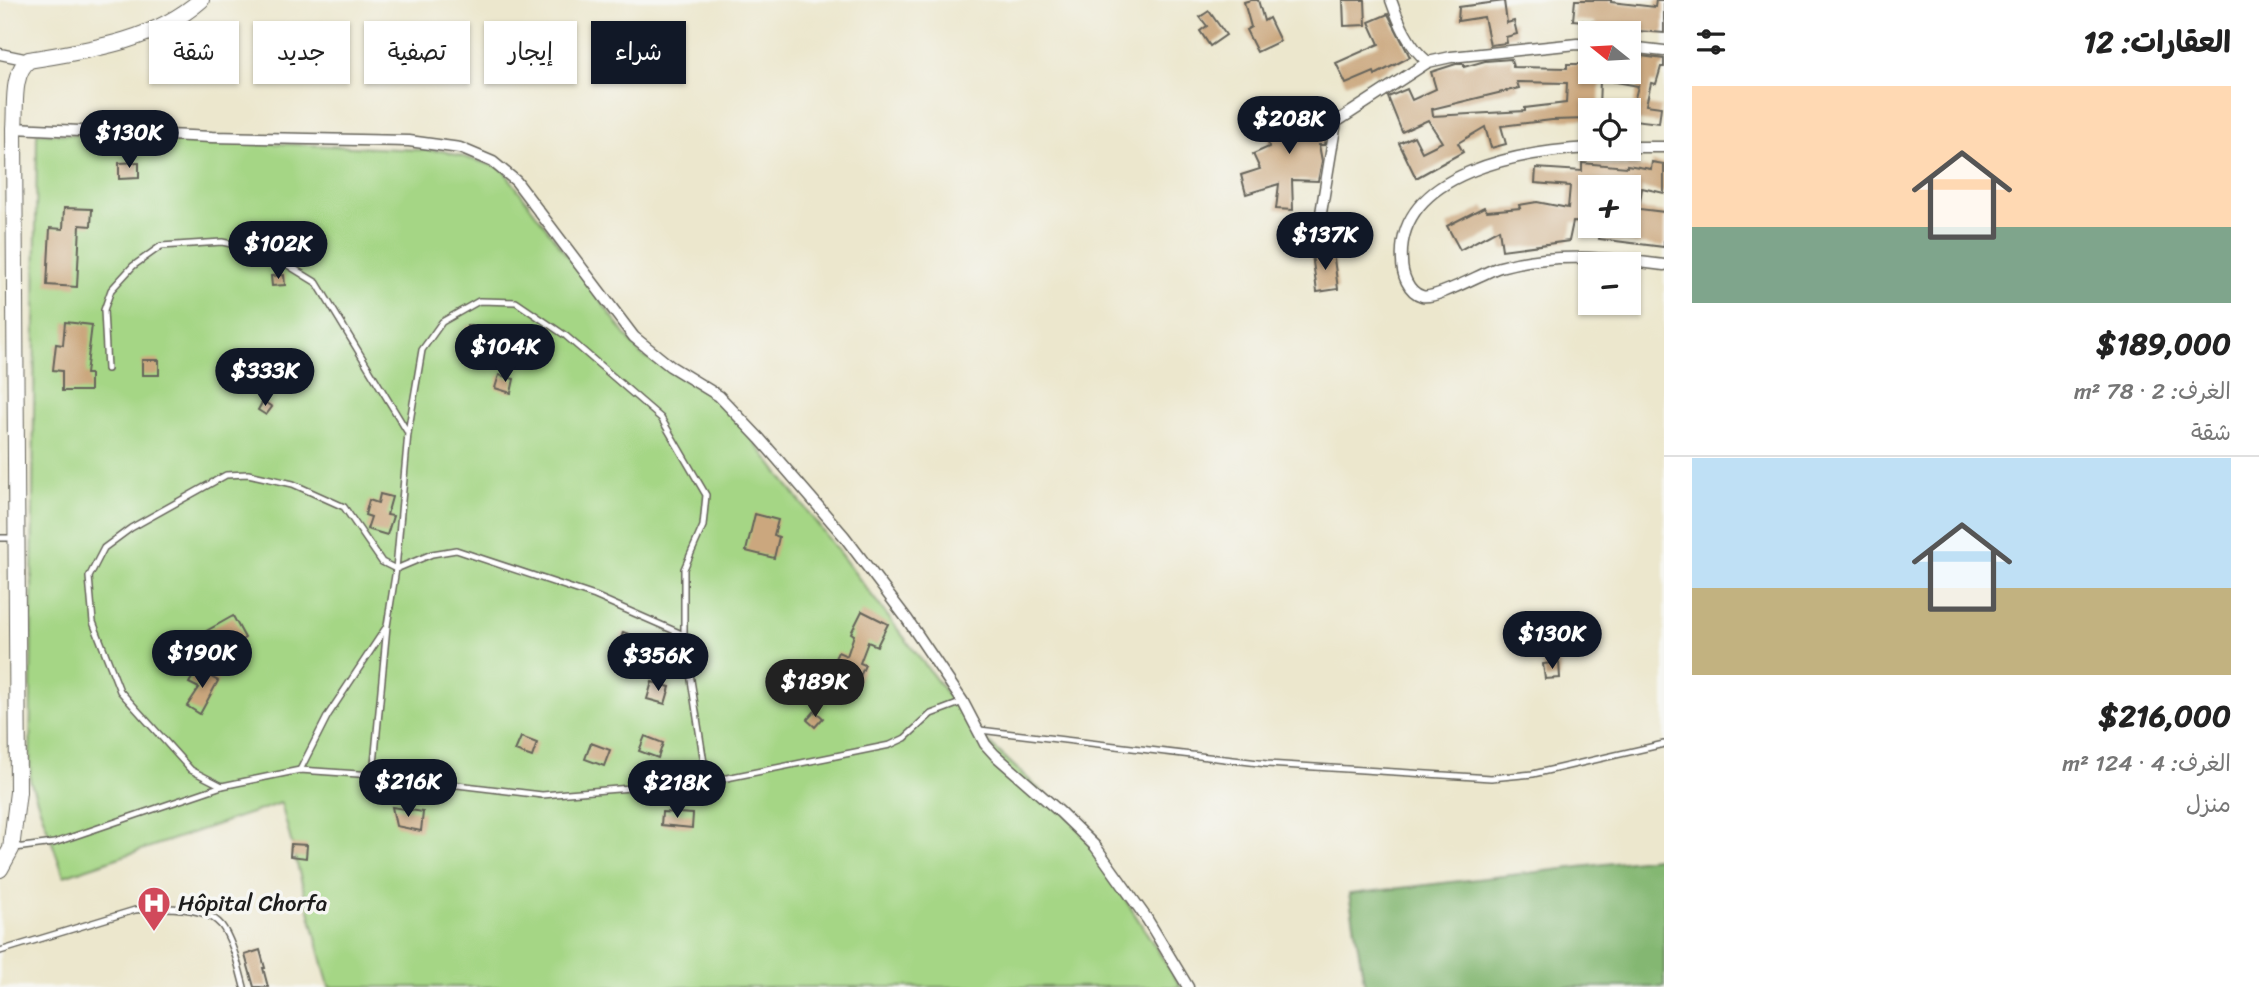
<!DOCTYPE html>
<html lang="ar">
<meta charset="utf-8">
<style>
:root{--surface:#fff;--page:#f2f2f2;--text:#222;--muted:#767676;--line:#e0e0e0;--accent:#111827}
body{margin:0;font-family:Sriracha,"Playpen Sans Arabic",sans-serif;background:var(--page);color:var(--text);direction:rtl;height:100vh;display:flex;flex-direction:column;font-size:26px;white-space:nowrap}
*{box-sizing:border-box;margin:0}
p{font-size:23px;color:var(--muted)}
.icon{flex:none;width:38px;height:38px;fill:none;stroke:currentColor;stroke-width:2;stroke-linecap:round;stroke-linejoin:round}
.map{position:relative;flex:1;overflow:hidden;direction:ltr}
.drawer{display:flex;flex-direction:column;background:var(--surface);width:595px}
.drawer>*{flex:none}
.top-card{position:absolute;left:21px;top:21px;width:665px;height:63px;direction:rtl;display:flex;gap:14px}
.needle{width:46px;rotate:288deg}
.fabs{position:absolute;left:1578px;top:21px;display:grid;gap:14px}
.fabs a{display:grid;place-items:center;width:63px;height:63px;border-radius:0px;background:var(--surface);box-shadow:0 2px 5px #0004;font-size:35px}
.price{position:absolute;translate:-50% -60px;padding:0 16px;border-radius:24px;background:var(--accent);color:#fff;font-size:23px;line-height:46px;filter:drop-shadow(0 2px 4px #0008)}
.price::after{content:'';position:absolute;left:50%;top:42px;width:21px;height:16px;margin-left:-10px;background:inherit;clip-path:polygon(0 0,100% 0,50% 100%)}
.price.selected{background:#222;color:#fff}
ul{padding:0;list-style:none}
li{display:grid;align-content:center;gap:14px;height:371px;padding:0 28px}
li+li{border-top:2px solid var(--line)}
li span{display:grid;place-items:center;height:217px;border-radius:0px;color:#555}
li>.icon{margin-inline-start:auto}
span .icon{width:126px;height:126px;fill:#fffc;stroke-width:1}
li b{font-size:30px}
h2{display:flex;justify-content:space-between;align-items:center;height:84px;padding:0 28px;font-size:30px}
.chip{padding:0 24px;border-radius:0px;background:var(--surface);box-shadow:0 2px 5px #0004;font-size:24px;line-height:63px}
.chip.selected{background:var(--accent);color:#fff}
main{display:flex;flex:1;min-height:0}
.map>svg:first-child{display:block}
.green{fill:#a5d685;stroke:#607950;stroke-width:2}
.forest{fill:#84b772;stroke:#506a47;stroke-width:2}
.building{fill:#cba77e;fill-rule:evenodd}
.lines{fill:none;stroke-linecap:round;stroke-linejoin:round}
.service-casing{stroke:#65635a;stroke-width:8}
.minor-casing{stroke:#65635a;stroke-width:13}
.secondary-casing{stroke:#65635a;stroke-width:18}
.service{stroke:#fff;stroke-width:5}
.minor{stroke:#fff;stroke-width:10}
.secondary{stroke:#fff;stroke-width:16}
.labels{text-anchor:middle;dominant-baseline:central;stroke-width:7;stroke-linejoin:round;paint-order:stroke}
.poi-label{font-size:23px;fill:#1c1c1c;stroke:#f6f6f2;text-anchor:start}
</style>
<main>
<section class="drawer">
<h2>العقارات: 12<svg class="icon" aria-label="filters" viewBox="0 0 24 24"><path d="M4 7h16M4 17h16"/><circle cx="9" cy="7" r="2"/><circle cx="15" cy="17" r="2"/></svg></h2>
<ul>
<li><span style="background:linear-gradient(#ffd9b3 65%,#7fa58c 0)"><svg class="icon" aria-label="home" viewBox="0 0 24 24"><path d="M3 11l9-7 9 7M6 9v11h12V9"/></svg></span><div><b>$189,000</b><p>الغرف: 2 · 78 m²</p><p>شقة</p></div></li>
<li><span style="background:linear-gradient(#bfe0f5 60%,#c2b280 0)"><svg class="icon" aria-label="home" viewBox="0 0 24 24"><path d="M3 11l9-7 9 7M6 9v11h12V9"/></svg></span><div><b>$216,000</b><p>الغرف: 4 · 124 m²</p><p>منزل</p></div></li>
</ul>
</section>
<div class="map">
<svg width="1664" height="987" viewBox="0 0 1664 987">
<rect width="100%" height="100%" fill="#f6f6f2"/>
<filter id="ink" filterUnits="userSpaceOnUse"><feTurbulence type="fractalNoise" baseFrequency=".0143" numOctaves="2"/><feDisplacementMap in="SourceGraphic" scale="14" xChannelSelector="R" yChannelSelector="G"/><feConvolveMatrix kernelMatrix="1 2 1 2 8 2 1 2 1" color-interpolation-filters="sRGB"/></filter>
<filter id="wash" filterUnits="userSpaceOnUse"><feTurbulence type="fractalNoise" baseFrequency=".00686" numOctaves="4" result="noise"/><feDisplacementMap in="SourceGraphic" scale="28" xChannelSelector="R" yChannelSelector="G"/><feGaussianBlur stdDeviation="1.57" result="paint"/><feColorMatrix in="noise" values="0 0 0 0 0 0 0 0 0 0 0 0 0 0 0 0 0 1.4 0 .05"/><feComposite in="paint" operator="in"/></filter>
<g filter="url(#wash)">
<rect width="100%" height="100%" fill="#ece7cd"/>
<!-- green -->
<path class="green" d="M 37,133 L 443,151 L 502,168 L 640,354 L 724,402 L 974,729 L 1078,825 L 1181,987 L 329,987 L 281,803 L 64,876 L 30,780 Z"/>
<!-- forest -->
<path class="forest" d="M 1664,857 L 1664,987 L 1365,987 L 1349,894 Z"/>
<g id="blocks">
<!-- building -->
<g class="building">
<path d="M 1251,0 L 1258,0 L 1264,21 L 1269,18 L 1280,41 L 1257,52 L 1246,30 L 1251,27 L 1244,2 Z"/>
<path d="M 1343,0 L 1365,0 L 1366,25 L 1344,26 Z"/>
<path d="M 1575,0 L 1611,0 L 1611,2 L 1655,7 L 1656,0 L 1664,0 L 1664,33 L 1626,30 L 1626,32 L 1595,30 L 1595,22 L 1573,20 Z"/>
<path d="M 1504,1 L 1507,23 L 1514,21 L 1517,34 L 1506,37 L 1507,43 L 1490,45 L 1484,17 L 1458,21 L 1459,7 Z"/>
<path d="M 1209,11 L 1226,35 L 1210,46 L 1200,31 L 1207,26 L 1200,17 Z"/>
<path d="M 1388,14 L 1410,57 L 1375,75 L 1374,72 L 1346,84 L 1336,63 L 1379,44 L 1369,22 Z"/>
<path d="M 1633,55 L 1664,59 L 1664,67 L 1661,67 L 1656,84 L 1651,83 L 1646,105 L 1661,107 L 1659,123 L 1633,120 L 1635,110 L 1632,110 L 1638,86 L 1600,79 L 1599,110 L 1587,110 L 1588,119 L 1552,120 L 1501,126 L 1506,144 L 1491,148 L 1485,127 L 1458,143 L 1463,152 L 1416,178 L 1399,143 L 1414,136 L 1422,152 L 1442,142 L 1428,120 L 1402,132 L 1388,97 L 1407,89 L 1412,100 L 1436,89 L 1431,72 L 1456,64 L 1464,64 L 1464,67 L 1485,61 L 1511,59 L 1513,67 L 1567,68 L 1567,64 L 1591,64 L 1591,72 L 1629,72 L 1629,69 L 1632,70 ZM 1517,82 L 1567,83 L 1566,103 L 1525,108 L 1525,111 L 1433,116 L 1432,109 L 1519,88 Z"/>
<path d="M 1323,111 L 1326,132 L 1324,145 L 1319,145 L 1322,161 L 1318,181 L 1292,180 L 1293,210 L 1276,209 L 1279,184 L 1246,194 L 1241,175 L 1260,169 L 1253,154 L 1269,147 L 1265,122 L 1286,119 L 1286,116 Z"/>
<path d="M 139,162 L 139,178 L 119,179 L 119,163 Z"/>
<path d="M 1652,162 L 1664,164 L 1664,193 L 1642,188 L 1639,209 L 1664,212 L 1664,247 L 1599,239 L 1601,226 L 1629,226 L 1629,206 L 1633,185 L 1609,181 L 1609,185 L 1591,184 L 1591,223 L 1573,222 L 1569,241 L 1502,250 L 1499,229 L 1460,250 L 1447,226 L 1484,207 L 1487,211 L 1520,208 L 1519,205 L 1537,202 L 1568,208 L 1570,186 L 1535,183 L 1536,168 L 1582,171 L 1582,163 L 1627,167 L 1627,165 L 1651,169 Z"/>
<path d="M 64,208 L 92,209 L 91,226 L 80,225 L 77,287 L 47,285 L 50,228 L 63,229 Z"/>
<path d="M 1333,251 L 1338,289 L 1317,292 L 1312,254 Z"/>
<path d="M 284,275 L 285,285 L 272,286 L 271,276 Z"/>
<path d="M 65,322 L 92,325 L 86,374 L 90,374 L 90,391 L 62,391 L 62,371 L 53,370 L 56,344 L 63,345 Z"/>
<path d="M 467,326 L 484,327 L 484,343 L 466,343 Z"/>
<rect x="142" y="360" width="17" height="15"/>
<path d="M 499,375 L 514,379 L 511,393 L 495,388 Z"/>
<path d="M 263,401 L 272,407 L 266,415 L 258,410 Z"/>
<path d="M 380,494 L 392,497 L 387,515 L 393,516 L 387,535 L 367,529 L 371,517 L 365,515 L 369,500 L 378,503 Z"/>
<path d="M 755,514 L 778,520 L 774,535 L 779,537 L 774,558 L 746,551 Z"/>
<path d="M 862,611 L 888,624 L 877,646 L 868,642 L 860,663 L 865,665 L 855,688 L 827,675 L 838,652 L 847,656 L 854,635 L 851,633 Z"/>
<path d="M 233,616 L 245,638 L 207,661 L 194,638 Z"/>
<path d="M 623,632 L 643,639 L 638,653 L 619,646 Z"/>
<path d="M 1559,662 L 1560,678 L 1545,679 L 1543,664 Z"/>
<path d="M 197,669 L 218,681 L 200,714 L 187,706 L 199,688 L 189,683 Z"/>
<path d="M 652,682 L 670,687 L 665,704 L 647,699 Z"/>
<path d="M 815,711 L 823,718 L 815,727 L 807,720 Z"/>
<path d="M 645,736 L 663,743 L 658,758 L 639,751 Z"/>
<path d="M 521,737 L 537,743 L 532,757 L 515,751 Z"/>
<path d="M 591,743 L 610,750 L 604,766 L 585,759 Z"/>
<path d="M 392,807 L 423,812 L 421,831 L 396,826 Z"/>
<path d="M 662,812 L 693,814 L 692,828 L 661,825 Z"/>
<path d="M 291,844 L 307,845 L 306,858 L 290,856 Z"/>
<path d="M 260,950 L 265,968 L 263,968 L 268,987 L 254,987 L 245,955 Z"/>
</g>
</g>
</g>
<g filter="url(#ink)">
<use href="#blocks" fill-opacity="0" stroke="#65635a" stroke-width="2"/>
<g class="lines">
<defs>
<g id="service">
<path d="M 107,369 L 104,310 L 111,290 L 133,266 L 161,246 L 222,242 L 265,251 L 317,283 L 408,433"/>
<path d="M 0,538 L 14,538"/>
<path d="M 684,635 L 595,596 L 456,550 L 432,554 L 396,569 L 382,562 L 344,507 L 293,484 L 248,474 L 226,475 L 131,528 L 104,548 L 89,577 L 93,622 L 120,691 L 191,770 L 222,786 L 300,770 L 373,775 L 542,795 L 707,782 L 890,745 L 905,738 L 931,714 L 963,702"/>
<path d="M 980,730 L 1267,764 L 1491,778 L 1533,774 L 1664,744"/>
<path d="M 300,770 L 328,715 L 385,629"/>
<path d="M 373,775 L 387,626 L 396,569 L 408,433 L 422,350 L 442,322 L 479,301 L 516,302 L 566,336 L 661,418 L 706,495 L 703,526 L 684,569 L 684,635 L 707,782"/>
<path d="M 15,848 L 54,843 L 222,786"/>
<path d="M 0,951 L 135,910 C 159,907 209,904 224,929 C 234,946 239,968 244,987"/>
</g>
<g id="minor">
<path d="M 1391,0 C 1399,23 1409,47 1428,62 L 1451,57 L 1577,44 L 1591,45"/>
<path d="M 1629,47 L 1664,51"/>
<path d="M 0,54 L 29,60"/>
<path d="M 14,128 L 212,137 L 409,141 L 460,148 L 493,162 L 516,181 L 634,337 L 670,366 L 719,396 L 760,439 L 844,536 L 907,619 L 963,702 L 985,744 L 995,755 L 1060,812 L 1095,846 L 1147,919 L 1188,987"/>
<path d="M 1629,147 L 1664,147"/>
<path d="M 1591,148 C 1525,151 1396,171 1402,261 C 1402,274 1408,292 1422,296 C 1436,300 1482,273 1500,267 C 1552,252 1611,258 1664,265"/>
<path d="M 1319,225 L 1336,122 L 1428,62"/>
</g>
<path id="secondary" d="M 0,869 L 11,849 L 18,792 L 14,128 C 16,107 11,73 29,60 C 90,50 153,42 201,0"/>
</defs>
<!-- service casing -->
<use href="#service" class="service-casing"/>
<!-- minor casing -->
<use href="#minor" class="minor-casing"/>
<!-- secondary casing -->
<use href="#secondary" class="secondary-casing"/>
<!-- service -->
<use href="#service" class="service"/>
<!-- minor -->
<use href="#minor" class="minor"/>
<!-- secondary -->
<use href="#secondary" class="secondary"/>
</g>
</g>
<!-- icons -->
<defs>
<symbol id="hospital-pin" viewBox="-11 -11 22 30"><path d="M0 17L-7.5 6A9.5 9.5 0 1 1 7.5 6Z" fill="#d1495b" stroke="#f6f6f2"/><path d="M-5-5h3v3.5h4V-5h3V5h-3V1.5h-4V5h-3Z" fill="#fff"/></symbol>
</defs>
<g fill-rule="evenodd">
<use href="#hospital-pin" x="135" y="884" width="38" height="52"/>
</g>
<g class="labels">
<!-- poi labels -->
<g class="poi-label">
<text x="178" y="903">Hôpital Chorfa</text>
</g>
</g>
</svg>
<div class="fabs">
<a><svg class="needle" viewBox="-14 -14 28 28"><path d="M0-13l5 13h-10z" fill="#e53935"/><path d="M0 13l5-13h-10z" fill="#767676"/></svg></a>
<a><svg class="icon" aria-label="locate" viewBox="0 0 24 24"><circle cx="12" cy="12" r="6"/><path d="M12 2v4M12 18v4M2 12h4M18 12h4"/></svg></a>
<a>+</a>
<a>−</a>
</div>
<b class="price" style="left:1289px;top:156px">$208K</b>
<b class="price" style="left:129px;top:170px">$130K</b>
<b class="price" style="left:1325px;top:272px">$137K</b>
<b class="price" style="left:278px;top:281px">$102K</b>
<b class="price" style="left:505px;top:384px">$104K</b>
<b class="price" style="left:265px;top:408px">$333K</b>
<b class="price" style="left:1552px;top:671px">$130K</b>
<b class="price" style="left:202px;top:690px">$190K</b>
<b class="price" style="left:658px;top:693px">$356K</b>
<b class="price selected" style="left:815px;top:719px">$189K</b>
<b class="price" style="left:408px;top:819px">$216K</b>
<b class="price" style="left:677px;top:820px">$218K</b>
<div class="top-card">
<a class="chip selected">شراء</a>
<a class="chip">إيجار</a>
<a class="chip">تصفية</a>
<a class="chip">جديد</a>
<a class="chip">شقة</a>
</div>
</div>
</main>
